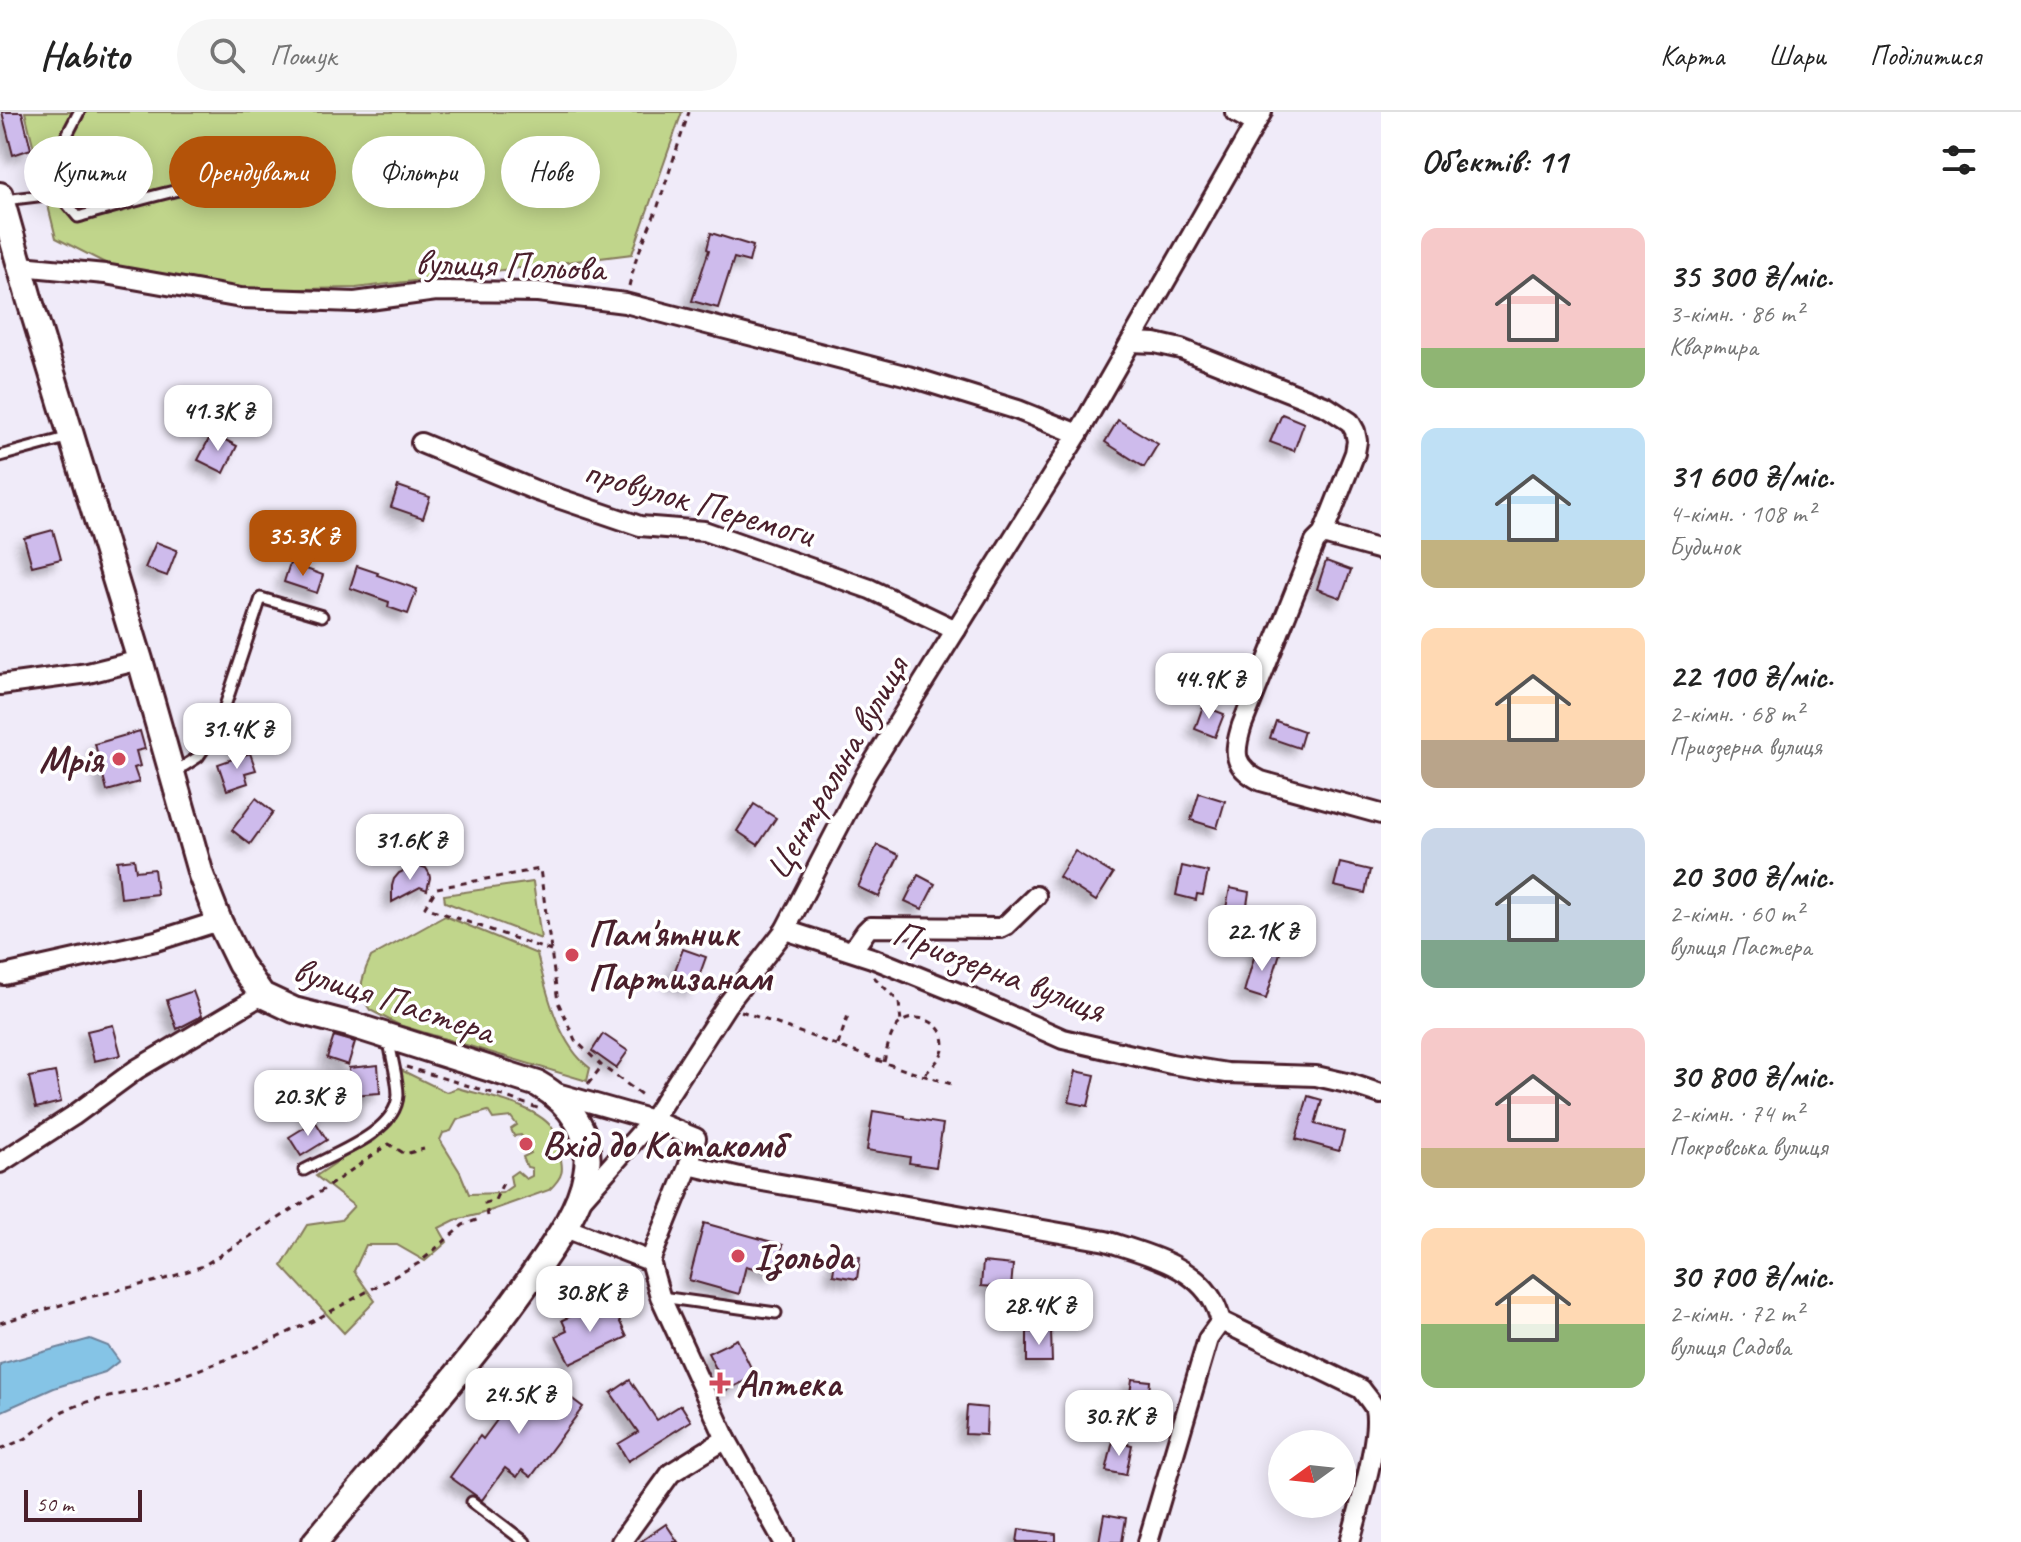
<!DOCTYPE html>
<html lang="uk">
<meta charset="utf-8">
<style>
:root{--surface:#fff;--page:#f6f6f6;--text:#222;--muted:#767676;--line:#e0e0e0;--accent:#b45309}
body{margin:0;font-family:Caveat,sans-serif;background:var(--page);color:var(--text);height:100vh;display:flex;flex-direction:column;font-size:30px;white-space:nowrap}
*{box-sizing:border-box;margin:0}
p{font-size:26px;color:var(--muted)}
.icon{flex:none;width:44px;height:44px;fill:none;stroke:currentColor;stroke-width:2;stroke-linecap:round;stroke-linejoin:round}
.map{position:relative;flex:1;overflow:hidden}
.panel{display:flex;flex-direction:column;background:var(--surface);width:640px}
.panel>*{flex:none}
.banner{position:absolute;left:24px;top:24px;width:760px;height:72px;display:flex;gap:16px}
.needle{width:52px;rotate:255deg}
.tools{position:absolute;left:1268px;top:1318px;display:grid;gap:16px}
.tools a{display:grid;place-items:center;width:88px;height:88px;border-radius:50%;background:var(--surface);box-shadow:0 4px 20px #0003;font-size:40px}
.scale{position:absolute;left:24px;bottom:20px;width:118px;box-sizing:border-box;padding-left:8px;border:4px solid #4a1f2b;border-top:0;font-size:22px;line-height:28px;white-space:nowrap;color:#4a1f2b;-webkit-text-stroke:6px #fff;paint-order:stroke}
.price{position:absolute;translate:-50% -68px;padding:0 18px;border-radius:16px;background:#fff;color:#222;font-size:26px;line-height:52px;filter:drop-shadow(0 2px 4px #0008)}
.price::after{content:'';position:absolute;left:50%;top:48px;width:24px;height:18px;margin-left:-12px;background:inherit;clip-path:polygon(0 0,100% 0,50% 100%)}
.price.active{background:var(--accent);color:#fff}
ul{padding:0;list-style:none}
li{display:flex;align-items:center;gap:24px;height:200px;padding:0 40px}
li span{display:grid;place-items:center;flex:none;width:224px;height:160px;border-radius:16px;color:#555}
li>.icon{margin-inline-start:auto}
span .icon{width:96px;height:96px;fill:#fffc;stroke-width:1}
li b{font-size:34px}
h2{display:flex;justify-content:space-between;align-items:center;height:96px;padding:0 40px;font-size:34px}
.pill{padding:0 28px;border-radius:36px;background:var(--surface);box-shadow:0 4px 20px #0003;font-size:28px;line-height:72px}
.pill.active{background:var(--accent);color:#fff}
header{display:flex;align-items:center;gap:48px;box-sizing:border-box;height:112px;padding:0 40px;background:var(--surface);border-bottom:2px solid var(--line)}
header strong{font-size:38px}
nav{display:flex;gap:44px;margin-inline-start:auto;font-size:28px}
.search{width:560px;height:72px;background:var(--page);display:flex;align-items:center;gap:20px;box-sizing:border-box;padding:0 28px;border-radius:44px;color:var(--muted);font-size:30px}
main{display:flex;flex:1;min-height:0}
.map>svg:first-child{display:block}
.green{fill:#c0d58b;stroke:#857a5b;stroke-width:2;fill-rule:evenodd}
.water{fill:#85c4e6;stroke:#6d829b;stroke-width:2}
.building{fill:#cebbec;stroke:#4a1f2b;stroke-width:2;filter:url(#shadow)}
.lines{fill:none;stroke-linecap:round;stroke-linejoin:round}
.lane-casing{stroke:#4a1f2b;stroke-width:15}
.street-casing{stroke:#4a1f2b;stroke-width:24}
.secondary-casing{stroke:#4a1f2b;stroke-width:30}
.path{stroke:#4a1f2b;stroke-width:3;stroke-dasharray:6 6;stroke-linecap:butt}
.lane{stroke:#fff;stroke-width:9}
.street{stroke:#fff;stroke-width:18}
.secondary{stroke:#fff;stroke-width:24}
.poi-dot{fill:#d1495b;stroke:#fff;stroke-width:3}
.labels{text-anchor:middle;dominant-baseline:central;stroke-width:7;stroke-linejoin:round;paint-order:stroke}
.street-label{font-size:38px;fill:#4a1f2b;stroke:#fff}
.poi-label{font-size:38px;font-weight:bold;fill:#4a1f2b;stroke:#fff;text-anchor:start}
</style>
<header>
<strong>Habito</strong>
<div class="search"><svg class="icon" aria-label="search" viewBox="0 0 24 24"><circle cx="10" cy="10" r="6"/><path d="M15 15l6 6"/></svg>Пошук</div>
<nav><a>Карта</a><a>Шари</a><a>Поділитися</a></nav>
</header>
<main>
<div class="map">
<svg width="1381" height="1430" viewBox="0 0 1381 1430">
<defs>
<filter id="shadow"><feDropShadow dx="-7" dy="7" stdDeviation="4" flood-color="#0004"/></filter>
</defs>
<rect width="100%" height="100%" fill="#f0ebf9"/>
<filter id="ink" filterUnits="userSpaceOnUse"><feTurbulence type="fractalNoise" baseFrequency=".0125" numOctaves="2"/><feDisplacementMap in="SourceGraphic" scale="16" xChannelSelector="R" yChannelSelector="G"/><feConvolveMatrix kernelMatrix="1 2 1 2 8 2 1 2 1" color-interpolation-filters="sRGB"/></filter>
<g filter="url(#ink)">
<!-- green -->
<g class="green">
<path d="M 25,0 L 682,0 L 632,142 L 356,176 L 249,178 L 165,167 L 111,154 L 56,126 Z"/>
<path d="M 533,770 L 541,827 L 445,790 L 444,783 Z"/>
<path d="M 445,804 L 537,842 C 546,878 558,933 590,956 L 587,969 L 399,913 L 370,898 L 362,885 L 362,870 L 366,856 L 371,845 Z"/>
<path d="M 401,958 L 446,980 L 457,976 C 484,984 540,993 555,1020 C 557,1025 558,1033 559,1039 C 564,1058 564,1064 549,1078 L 481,1102 L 455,1108 L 439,1116 L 447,1130 L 425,1149 L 397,1133 L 366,1133 L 354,1159 L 375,1189 L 344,1221 L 282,1154 L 307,1113 L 341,1108 L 354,1094 L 316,1064 L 340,1048 L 374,1029 L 392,1013 L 404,987 ZM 488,999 L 493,1007 L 511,1005 L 517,1013 L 511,1017 L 514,1024 L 521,1023 L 531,1041 L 523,1045 L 527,1055 L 532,1056 L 532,1064 L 526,1067 L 517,1059 L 510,1064 L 512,1074 L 502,1081 L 469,1082 L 460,1060 L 440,1028 L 443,1021 L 451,1019 L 457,1008 Z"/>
</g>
<!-- water -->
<path class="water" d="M 90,1227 L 108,1234 L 119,1249 L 105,1260 L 54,1276 L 0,1300 L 0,1252 Z"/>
<!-- building -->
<g class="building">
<path d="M 2,0 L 22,0 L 31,37 L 13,43 Z"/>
<path d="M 711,121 L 753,134 L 749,150 L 734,146 L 718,196 L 692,189 L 709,138 L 707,137 Z"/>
<path d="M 1282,302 L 1304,311 L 1294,339 L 1270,330 Z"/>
<path d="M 1118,308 L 1158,332 L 1144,355 L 1105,330 Z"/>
<path d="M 212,321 L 237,334 L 224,361 L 198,348 Z"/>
<path d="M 398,374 L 430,385 L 423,406 L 391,395 Z"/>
<path d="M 53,418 L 61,447 L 32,454 L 24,426 Z"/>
<path d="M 156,430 L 177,438 L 167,464 L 145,456 Z"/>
<path d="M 1326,449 L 1351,458 L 1341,486 L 1317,477 Z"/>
<path d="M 290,451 L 323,463 L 317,481 L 284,470 Z"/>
<path d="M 357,454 L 378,461 L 377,463 L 417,477 L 408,502 L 388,495 L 389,490 L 350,476 Z"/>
<path d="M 1203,594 L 1224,602 L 1215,625 L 1195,617 Z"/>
<path d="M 1276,609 L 1304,619 L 1299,636 L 1270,626 Z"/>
<path d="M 140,619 L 145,637 L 136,639 L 140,654 L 134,656 L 139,670 L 107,679 L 95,632 Z"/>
<path d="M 250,641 L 256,658 L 245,661 L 248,671 L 227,678 L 218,652 Z"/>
<path d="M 1199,681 L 1225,689 L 1217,716 L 1191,708 Z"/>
<path d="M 256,686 L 273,700 L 250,732 L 232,718 Z"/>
<path d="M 754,692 L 776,706 L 758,733 L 737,719 Z"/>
<path d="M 877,733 L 899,743 L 879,785 L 858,775 Z"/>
<path d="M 1075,739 L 1113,762 L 1096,789 L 1059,765 Z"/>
<path d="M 134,747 L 136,759 L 154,757 L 157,782 L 121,786 L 117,749 Z"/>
<path d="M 1340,751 L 1370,758 L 1365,781 L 1334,774 Z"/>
<path d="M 416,753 L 426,756 L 429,761 L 430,766 L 427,778 L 420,775 L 392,790 L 392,774 L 394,767 L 399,761 Z"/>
<path d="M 1182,754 L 1208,760 L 1203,783 L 1197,782 L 1196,788 L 1176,783 Z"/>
<path d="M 918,763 L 935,772 L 922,797 L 905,789 Z"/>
<path d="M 1230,776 L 1249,780 L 1246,800 L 1226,796 Z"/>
<path d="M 1257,835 L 1280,841 L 1266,887 L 1244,880 Z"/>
<path d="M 683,837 L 706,845 L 694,878 L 671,869 Z"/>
<path d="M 193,879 L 202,904 L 177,917 L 167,888 Z"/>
<path d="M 113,913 L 121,943 L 94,949 L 87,919 Z"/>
<path d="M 603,922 L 628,939 L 616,956 L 592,939 Z"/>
<path d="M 334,924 L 355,930 L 348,953 L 327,946 Z"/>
<path d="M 378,953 L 380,981 L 351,983 L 349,956 Z"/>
<path d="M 1076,959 L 1095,963 L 1088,994 L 1069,990 Z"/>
<path d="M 55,960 L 61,990 L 36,996 L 29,965 Z"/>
<path d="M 1308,984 L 1322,988 L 1315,1012 L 1344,1020 L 1339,1039 L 1296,1027 Z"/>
<path d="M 873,999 L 905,1004 L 905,1006 L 943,1012 L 936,1055 L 909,1051 L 910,1045 L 867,1038 Z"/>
<path d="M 315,1009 L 327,1028 L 301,1044 L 289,1025 Z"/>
<path d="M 704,1111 L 783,1133 L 775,1162 L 746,1154 L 739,1182 L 689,1168 Z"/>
<path d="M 836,1141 L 860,1145 L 857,1167 L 833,1163 Z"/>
<path d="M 983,1150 L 1013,1153 L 1011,1176 L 981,1174 Z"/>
<path d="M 613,1195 L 627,1225 L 570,1252 L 556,1224 L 567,1219 L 562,1208 L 585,1198 L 589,1206 Z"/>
<path d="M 1051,1219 L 1052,1250 L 1027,1250 L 1027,1220 Z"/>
<path d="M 737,1227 L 755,1264 L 727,1278 L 708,1241 Z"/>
<path d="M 534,1258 L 583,1295 L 531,1365 L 522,1358 L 517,1365 L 505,1356 L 482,1388 L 450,1365 L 480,1324 L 483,1327 Z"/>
<path d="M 1132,1267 L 1150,1269 L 1149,1282 L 1154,1283 L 1152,1299 L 1128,1296 Z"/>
<path d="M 630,1268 L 657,1308 L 681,1293 L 691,1309 L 628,1349 L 618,1332 L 638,1320 L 611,1281 Z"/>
<path d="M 967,1294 L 987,1296 L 986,1323 L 965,1322 Z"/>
<path d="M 1113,1329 L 1132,1333 L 1126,1363 L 1106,1359 Z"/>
<path d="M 1104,1402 L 1126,1406 L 1122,1430 L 1099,1430 Z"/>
<path d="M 666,1412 L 678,1430 L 640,1430 Z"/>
<path d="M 1019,1417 L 1056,1422 L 1056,1430 L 1017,1430 Z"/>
</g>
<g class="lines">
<defs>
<g id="lane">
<path d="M 56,79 L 78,105 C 142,87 208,67 274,63 C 289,62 304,64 318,65"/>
<path d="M 4,88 L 46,83 L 56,79 L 57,42 L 79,0"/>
<path d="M 0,344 L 70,325"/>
<path d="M 172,658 L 184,654 L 198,645 L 212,625 L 223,600 L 261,486 L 322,504"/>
<path d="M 304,1058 C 333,1042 396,1021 398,983 C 398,966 391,945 389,928"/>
<path d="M 661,1185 L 776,1201"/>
<path d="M 472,1390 L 525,1430"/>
</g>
<g id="street">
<path d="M 1235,0 L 1255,11"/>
<path d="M 21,154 L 105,162 L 241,186 L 355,190 L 436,179 L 538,180 L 625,191 L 908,264 L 1018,298 L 1078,322"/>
<path d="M 1131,230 L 1155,231 L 1181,237 L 1327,295 L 1350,310 L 1355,319 L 1357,329 L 1355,341 L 1323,422 L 1315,430 L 1242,613 C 1233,642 1233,655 1261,669 L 1381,702"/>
<path d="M 421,331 L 537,379 L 640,414 L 704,419 L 870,477 L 956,518"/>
<path d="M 1323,422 L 1381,438"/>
<path d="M 0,573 L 88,561 L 140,548"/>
<path d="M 785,818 L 872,846 L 971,886 L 1063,927 L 1171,952 L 1227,961 L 1316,964 L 1351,972 L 1381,982"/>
<path d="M 852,839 L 866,819 L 870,815 L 1000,816 L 1006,813 L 1036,784"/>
<path d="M 4,863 L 156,829 L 219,809"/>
<path d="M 553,980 L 652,1008 L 696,1026 L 689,1053 L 740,1065 L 1106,1129 C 1143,1141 1195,1153 1214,1191 C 1217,1196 1219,1203 1221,1209"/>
<path d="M 0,1051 L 73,1004 L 137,957 L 262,883"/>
<path d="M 581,1088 L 652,1008 L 726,894 L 785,818 L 866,662 L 1078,322 L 1262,0"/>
<path d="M 563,1115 L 650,1149 L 689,1053"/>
<path d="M 650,1149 L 660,1184 L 726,1327 L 784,1430"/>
<path d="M 621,1430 L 671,1361 L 726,1327"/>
<path d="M 1148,1430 L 1208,1227 L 1221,1209 L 1361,1277 C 1365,1283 1372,1290 1375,1297 C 1381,1324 1358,1400 1350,1430"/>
</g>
<path id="secondary" d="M 0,83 L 29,186 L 140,548 L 201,763 L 219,809 L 240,852 L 262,883 L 294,898 L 352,913 L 538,972 C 571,991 594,1023 586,1062 C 580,1098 552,1135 532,1164 C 466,1258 388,1343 315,1430"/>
</defs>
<!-- lane casing -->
<use href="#lane" class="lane-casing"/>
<!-- street casing -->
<use href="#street" class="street-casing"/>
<!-- secondary casing -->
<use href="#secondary" class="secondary-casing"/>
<!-- path -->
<g class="path">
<path d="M 629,174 L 636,147 L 658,94 L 689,0"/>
<path d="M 551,839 L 425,795 L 437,776 L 540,757 L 558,890 L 575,928 L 602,954 L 642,983"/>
<path d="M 874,865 L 899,890 L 901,911"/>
<path d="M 741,899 L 905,958 L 955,973"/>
<path d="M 838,933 L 849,900"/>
<path d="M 884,950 C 887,938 889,924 897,914 C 914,895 950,912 943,938 C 940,948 931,956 924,963"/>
<path d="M 406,955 L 506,985 L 540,997"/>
<path d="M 588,972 L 602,954"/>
<path d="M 488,1104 L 485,1091 L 495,1088 L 503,1071"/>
<path d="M 0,1211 L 81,1187 L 165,1167 L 203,1154 L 320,1080 L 389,1032 L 405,1042 L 424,1037"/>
<path d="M 0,1337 L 25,1327 L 63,1299 L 87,1290 L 149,1276 L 244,1241 L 315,1208 L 419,1151 L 463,1113 L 482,1106"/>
</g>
<!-- lane -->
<use href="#lane" class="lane"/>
<!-- street -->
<use href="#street" class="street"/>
<!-- secondary -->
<use href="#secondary" class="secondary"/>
</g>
</g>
<!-- markers -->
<g class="poi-dot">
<circle cx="119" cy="647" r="8"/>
<circle cx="572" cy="843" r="8"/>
<circle cx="526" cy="1032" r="8"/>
<circle cx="738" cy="1144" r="8"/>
<path d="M716 1259h8v8h8v8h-8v8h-8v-8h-8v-8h8z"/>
</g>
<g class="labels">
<!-- street labels -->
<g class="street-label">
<text transform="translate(510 153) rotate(2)">вулиця Польова</text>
<text transform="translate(699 390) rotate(16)">провулок Перемоги</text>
<text transform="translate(836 656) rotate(-60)">Центральна вулиця</text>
<text transform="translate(999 859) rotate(21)">Приозерна вулиця</text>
<text transform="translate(394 888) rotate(18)">вулиця Пастера</text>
</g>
<!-- poi labels -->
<g class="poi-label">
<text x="103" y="647" text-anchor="end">Мрія</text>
<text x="588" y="821">Пам'ятник<tspan x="588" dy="44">Партизанам</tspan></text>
<text x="542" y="1032">Вхід до Катакомб</text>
<text x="754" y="1144">Ізольда</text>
<text x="736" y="1271">Аптека</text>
</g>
</g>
</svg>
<div class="tools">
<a><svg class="needle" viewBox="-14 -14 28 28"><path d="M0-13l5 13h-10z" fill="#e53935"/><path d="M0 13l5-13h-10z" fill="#767676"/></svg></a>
</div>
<div class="scale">50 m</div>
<b class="price" style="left:218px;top:341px">41.3K ₴</b>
<b class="price active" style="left:303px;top:466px">35.3K ₴</b>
<b class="price" style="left:1209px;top:609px">44.9K ₴</b>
<b class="price" style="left:237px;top:659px">31.4K ₴</b>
<b class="price" style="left:410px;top:770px">31.6K ₴</b>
<b class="price" style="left:1262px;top:861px">22.1K ₴</b>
<b class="price" style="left:308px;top:1026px">20.3K ₴</b>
<b class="price" style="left:590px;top:1222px">30.8K ₴</b>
<b class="price" style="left:1039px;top:1235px">28.4K ₴</b>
<b class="price" style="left:519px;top:1324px">24.5K ₴</b>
<b class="price" style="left:1119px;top:1346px">30.7K ₴</b>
<div class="banner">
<a class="pill">Купити</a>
<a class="pill active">Орендувати</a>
<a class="pill">Фільтри</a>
<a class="pill">Нове</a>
</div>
</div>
<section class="panel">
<h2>Об’єктів: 11<svg class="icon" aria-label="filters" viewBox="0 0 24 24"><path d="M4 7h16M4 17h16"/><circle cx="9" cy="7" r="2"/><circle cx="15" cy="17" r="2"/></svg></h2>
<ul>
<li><span style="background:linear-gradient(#f6c9c9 75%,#8fb573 0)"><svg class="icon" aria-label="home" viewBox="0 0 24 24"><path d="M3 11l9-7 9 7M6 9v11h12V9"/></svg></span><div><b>35 300 ₴/міс.</b><p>3-кімн. · 86 m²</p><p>Квартира</p></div></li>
<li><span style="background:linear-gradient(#bfe0f5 70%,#c2b280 0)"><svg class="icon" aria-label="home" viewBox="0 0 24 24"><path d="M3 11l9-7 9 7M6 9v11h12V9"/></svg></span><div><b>31 600 ₴/міс.</b><p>4-кімн. · 108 m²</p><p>Будинок</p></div></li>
<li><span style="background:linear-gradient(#ffd9b3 70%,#b9a48a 0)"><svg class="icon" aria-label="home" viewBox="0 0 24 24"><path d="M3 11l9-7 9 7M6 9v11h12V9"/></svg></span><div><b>22 100 ₴/міс.</b><p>2-кімн. · 68 m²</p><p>Приозерна вулиця</p></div></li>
<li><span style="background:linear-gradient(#c9d6e8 70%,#7fa58c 0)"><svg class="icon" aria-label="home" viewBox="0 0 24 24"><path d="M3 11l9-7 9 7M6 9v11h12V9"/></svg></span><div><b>20 300 ₴/міс.</b><p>2-кімн. · 60 m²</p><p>вулиця Пастера</p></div></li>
<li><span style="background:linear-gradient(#f6c9c9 75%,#c2b280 0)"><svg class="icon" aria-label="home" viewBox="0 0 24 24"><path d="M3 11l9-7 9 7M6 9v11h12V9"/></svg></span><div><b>30 800 ₴/міс.</b><p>2-кімн. · 74 m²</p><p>Покровська вулиця</p></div></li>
<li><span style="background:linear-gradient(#ffd9b3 60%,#8fb573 0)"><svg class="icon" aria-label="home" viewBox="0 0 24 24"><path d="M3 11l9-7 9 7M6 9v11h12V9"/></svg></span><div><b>30 700 ₴/міс.</b><p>2-кімн. · 72 m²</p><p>вулиця Садова</p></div></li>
</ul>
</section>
</main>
